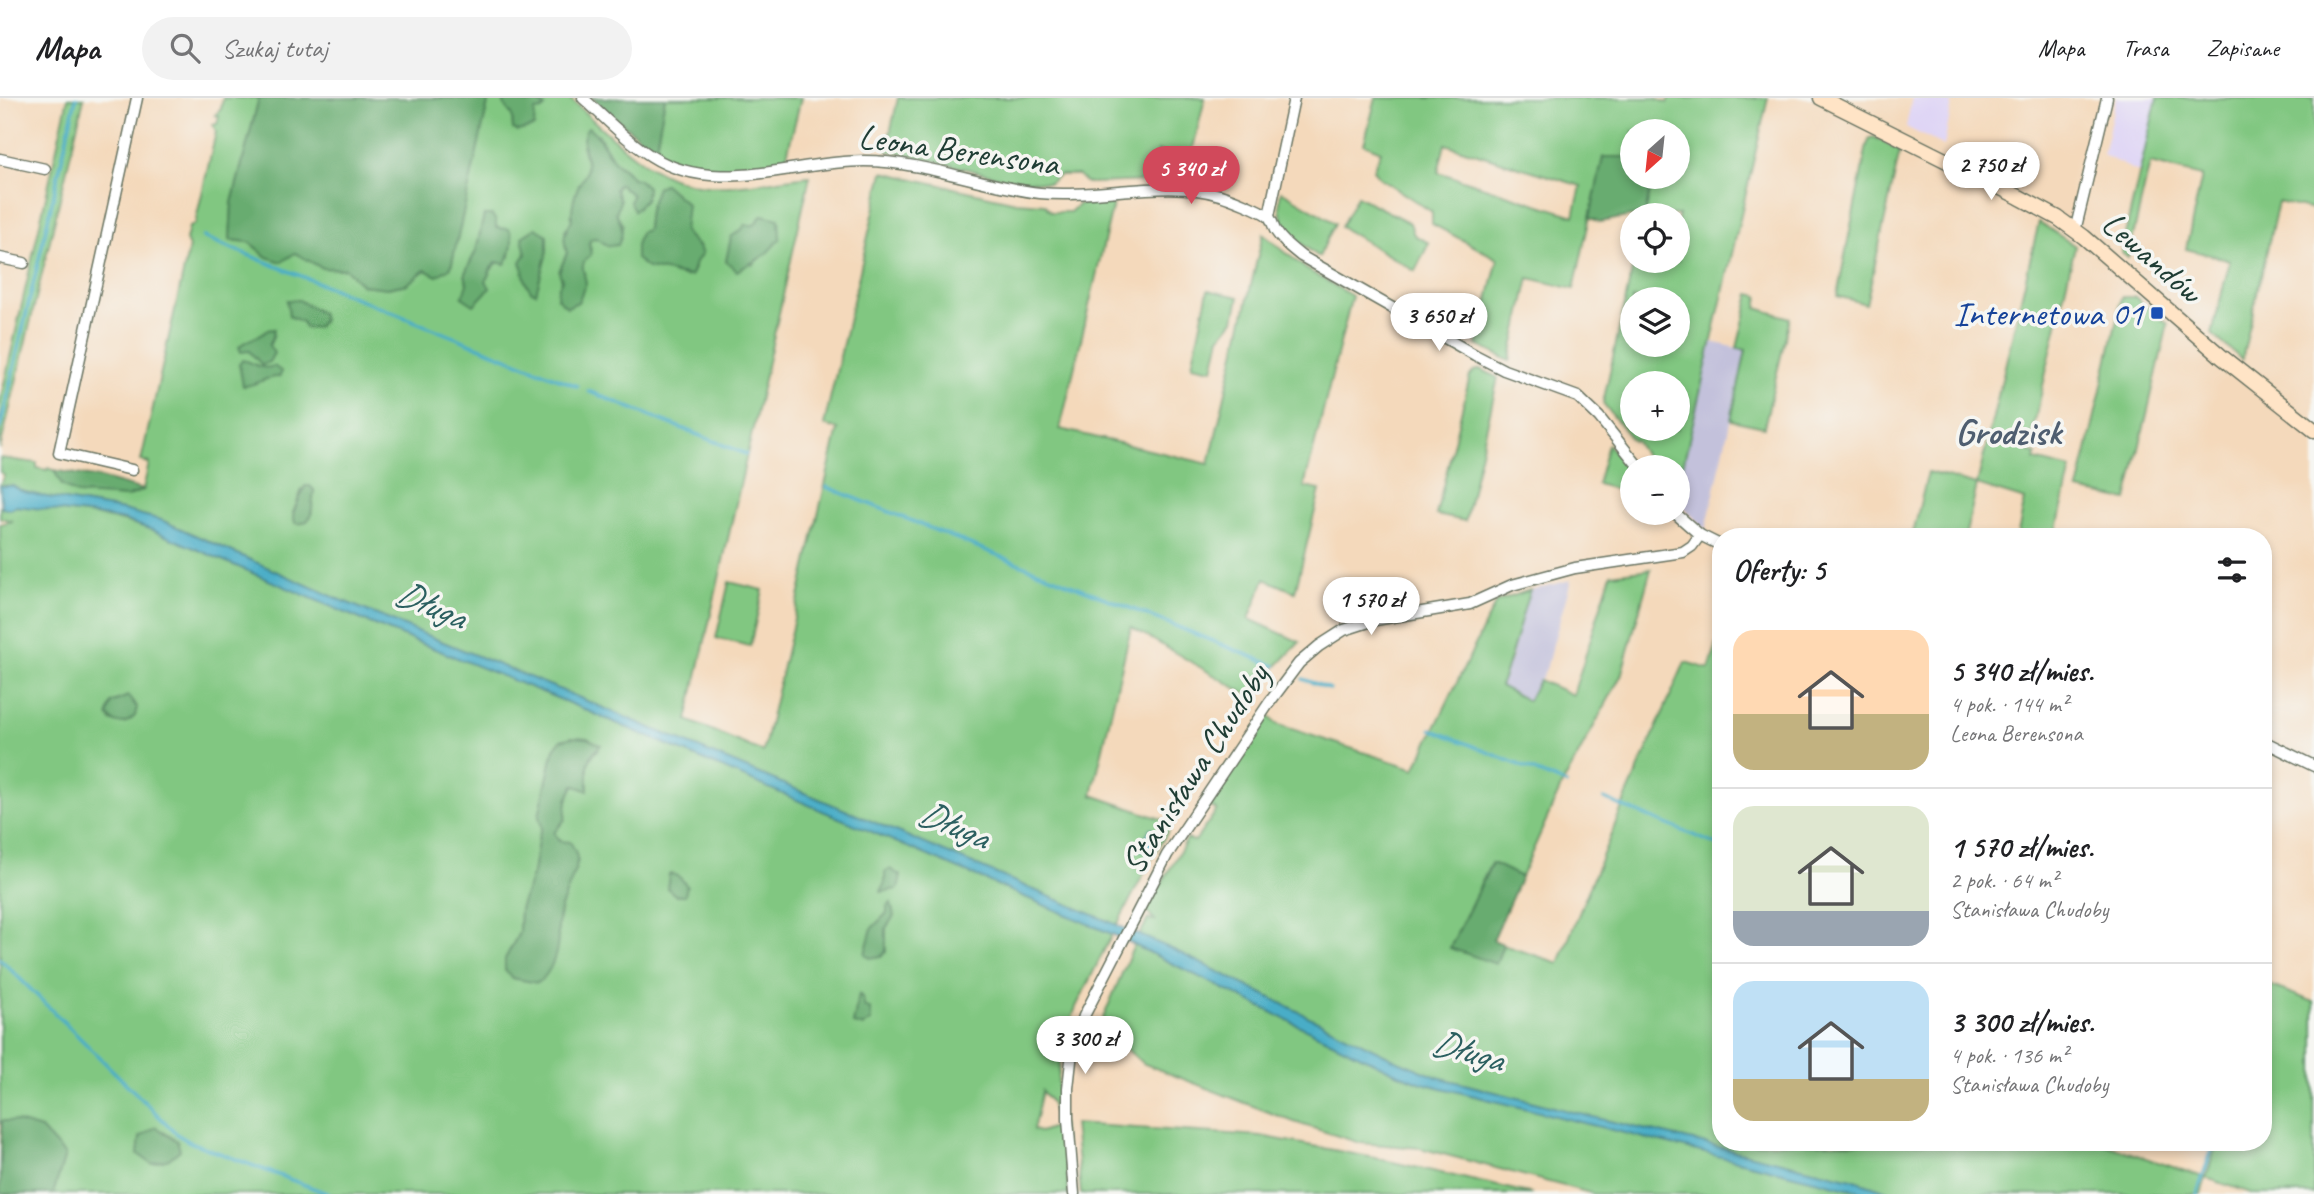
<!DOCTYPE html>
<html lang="pl">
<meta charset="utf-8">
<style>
:root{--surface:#fff;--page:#f2f2f2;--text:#202124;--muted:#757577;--line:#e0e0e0;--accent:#d1495b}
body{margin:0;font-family:Caveat,sans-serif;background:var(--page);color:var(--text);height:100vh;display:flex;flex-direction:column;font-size:26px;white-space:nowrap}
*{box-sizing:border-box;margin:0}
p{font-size:23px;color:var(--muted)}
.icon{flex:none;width:38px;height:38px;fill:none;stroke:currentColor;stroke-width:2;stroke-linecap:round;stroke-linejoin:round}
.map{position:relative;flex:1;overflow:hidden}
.panel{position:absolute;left:1712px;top:430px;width:560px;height:623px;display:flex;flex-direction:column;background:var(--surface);border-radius:28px;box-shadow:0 4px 10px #0003}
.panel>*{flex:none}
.needle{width:46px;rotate:207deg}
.tools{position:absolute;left:1620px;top:21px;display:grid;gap:14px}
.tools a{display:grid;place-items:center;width:70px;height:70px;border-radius:50%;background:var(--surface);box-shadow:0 4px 10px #0003;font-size:35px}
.price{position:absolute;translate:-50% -60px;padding:0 16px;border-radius:24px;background:#fff;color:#222;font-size:23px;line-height:46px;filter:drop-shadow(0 2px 4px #0008)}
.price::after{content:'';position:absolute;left:50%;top:42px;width:21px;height:16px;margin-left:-10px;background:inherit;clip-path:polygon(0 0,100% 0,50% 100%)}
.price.active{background:var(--accent);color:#fff}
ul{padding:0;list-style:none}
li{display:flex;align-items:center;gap:21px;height:175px;padding:0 21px}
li+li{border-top:2px solid var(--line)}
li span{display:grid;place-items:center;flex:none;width:196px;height:140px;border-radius:21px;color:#555}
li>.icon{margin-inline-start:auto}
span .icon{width:84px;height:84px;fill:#fffc;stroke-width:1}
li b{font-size:30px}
h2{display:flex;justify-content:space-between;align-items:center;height:84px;padding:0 21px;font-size:30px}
header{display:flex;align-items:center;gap:42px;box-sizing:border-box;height:98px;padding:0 35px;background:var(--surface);border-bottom:2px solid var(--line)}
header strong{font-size:33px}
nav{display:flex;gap:38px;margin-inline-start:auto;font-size:24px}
.search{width:490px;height:63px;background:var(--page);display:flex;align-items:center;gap:18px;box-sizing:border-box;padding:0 24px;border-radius:38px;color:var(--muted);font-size:26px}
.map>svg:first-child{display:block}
.built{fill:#dfd5f5}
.industrial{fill:#c3c1db}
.green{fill:#81c781;stroke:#50825a;stroke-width:2;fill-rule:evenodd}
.forest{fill:#68ac6f;stroke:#447452;stroke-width:2}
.water{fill:#48adc7;stroke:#34757e;stroke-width:2}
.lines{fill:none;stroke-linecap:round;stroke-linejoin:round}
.stream{stroke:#48adc7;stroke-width:3.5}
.street-casing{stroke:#6a7463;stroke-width:13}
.secondary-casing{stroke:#6a7463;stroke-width:17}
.street{stroke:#fff;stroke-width:10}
.secondary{stroke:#ffe4c6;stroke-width:14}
.transit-dot{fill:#1a4fb4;stroke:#f6f6f2;stroke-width:2.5}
.labels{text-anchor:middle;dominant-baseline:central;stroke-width:7;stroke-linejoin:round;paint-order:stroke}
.street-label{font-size:35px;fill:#1f3d34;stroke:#f6f6f2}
.transit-label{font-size:35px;fill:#164399;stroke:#f6f6f2;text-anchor:end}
.neighbourhood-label{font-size:37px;font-weight:bold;fill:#4f5e70;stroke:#f6f6f2}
.water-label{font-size:37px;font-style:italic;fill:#2b5f60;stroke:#f6f6f2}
</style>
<header>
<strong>Mapa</strong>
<div class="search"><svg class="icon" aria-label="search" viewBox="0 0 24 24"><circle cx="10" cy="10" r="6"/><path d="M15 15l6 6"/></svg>Szukaj tutaj</div>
<nav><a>Mapa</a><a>Trasa</a><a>Zapisane</a></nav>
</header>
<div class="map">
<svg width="2314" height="1096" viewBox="0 0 2314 1096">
<rect width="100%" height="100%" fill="#f6f6f2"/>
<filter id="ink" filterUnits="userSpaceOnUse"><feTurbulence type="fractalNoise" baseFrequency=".0143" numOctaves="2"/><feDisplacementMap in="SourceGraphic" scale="14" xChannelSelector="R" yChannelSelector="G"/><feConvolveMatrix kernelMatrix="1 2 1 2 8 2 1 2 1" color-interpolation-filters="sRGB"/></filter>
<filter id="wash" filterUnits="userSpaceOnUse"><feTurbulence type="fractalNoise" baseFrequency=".00686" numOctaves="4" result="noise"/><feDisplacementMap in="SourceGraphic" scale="28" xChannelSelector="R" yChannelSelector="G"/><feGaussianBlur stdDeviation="1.57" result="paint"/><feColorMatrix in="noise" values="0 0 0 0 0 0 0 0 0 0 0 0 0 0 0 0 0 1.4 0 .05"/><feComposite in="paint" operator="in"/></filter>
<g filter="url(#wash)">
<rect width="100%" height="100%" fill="#f4d9bb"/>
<!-- built -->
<g class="built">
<path d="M 1912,0 L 1953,0 L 1944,48 L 1906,29 Z"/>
<path d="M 2116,0 L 2157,0 L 2140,75 L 2103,57 Z"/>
</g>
<!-- industrial -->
<g class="industrial">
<path d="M 1712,244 L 1746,252 L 1706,432 L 1678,403 L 1678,389 Z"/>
<path d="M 1571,482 L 1546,571 L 1528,603 L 1500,588 L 1512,558 L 1519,522 L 1530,492 Z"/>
</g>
<!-- green -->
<g class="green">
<path d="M 68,0 L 84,0 L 0,351 L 0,304 Z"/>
<path d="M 223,0 L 259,0 L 232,105 L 230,142 L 249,144 L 267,159 L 294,154 L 322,170 L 346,171 L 363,187 L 388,190 L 407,186 L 425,172 L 451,169 L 489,0 L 504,0 L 504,7 L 512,17 L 513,31 L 518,33 C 532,27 535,18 536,3 C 528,6 520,6 513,0 L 569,0 C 610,36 649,84 708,88 C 742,90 776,81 810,78 L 687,622 L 763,654 L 838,331 L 824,327 L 883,74 L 1016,104 L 1044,106 L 1051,114 L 1070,114 L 1079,106 L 1113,106 L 1060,331 L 1209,366 L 1263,136 L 1306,171 L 1352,198 L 1304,389 L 1320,392 L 1295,494 L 1265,481 L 1249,521 L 1300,544 L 1273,572 L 1253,600 L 1131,529 L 1092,697 L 1173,725 L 1152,760 L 1117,827 L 568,595 L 338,501 L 161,422 L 123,412 L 41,398 L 21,393 L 13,388 L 0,387 L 4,377 L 0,374 L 0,360 L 37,365 L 37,370 L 47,372 L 48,370 L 54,372 L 62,387 L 127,399 L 143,392 L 149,365 L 141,363 L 189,149 L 186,142 L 189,129 L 195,126 L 216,34 L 213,27 L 217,26 L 219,18 L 215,17 L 221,11 ZM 598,36 L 616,66 C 633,72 636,89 641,105 L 638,110 L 632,97 L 620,86 L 615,91 L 620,103 L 616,115 L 623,127 L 608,148 L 596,140 L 591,141 L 589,145 L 591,151 L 581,169 L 585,175 L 558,190 L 563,182 L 559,174 L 567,155 L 565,132 L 572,123 C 570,104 580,93 586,75 C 588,67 584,55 582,47 ZM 657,89 L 691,143 L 700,149 L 694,172 L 686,179 L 671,175 L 640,135 L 647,131 L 649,112 ZM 484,117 L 512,143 L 510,159 C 496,164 491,169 486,183 L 489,191 L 478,200 L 467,186 L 465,175 L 476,153 ZM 754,127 L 780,141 L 752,167 L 731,139 ZM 302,391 L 314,392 L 311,419 L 293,415 Z"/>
<path d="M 665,0 L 801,0 L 785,65 C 732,70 704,79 655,53 Z"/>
<path d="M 898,0 L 1205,0 L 1190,63 L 1158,53 L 1150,83 L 1093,85 L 1086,85 L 1078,77 L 1060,77 L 1049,85 L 1007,81 L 903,55 L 886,53 Z"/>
<path d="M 1376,0 L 1653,0 L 1668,5 L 1670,0 L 1768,0 L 1678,389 L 1678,369 L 1652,369 L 1635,342 L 1633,343 L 1603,305 L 1634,163 L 1678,163 L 1678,117 L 1645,117 L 1653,79 L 1678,79 L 1678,33 L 1633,33 L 1633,62 L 1627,59 L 1603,60 L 1574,191 L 1529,180 L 1510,263 L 1477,247 L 1498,161 L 1432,126 L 1432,114 L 1380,80 L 1373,72 L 1381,53 L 1364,46 ZM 1445,46 L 1581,88 L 1574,118 L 1438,74 ZM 1633,201 L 1678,201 L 1678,247 L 1633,247 ZM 1633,285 L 1678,285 L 1678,331 L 1633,331 Z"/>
<path d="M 2157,0 L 2314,0 L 2314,112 L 2278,104 L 2242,262 L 2212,236 L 2230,162 L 2186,151 L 2202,78 L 2150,65 L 2128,160 L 2121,154 Z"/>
<path d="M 1874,39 L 1900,53 L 1866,206 L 1837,198 L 1867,47 L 1870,40 Z"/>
<path d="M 1281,93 L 1335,125 L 1319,159 C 1294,141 1274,126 1281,93 Z"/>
<path d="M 1357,98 L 1410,125 L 1414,137 L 1429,145 L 1415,173 L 1341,129 Z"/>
<path d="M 2039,124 L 2075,148 L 2028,353 L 2036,356 L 2035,362 L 2071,371 L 2055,439 L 2017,439 L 2025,402 L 1977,387 L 1965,439 L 1912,439 L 1928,374 L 1977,387 Z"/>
<path d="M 1208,192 L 1239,199 L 1234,222 L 1220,239 L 1213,271 L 1192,267 Z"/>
<path d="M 1750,196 L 1759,198 L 1757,210 L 1790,220 L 1764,329 L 1731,322 L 1746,252 L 1737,250 Z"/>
<path d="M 2122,199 L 2135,199 L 2168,226 L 2127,402 L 2078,392 Z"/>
<path d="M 1481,271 L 1498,280 L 1465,423 L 1436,417 L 1470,278 L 1474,273 Z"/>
<path d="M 1608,346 L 1633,378 L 1633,396 L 1597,386 Z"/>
<path d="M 16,408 C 62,413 108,416 152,432 L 360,521 L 562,602 L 1112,836 L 1076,909 L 1063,946 L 1054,943 L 1049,952 L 1061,959 L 1058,981 L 1058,1019 L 1055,1018 L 1051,1004 L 1042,993 L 1033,1032 L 1040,1034 L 1062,1026 L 1069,1096 L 53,1096 L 65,1057 L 2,1023 L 0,1025 L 0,426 L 13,423 L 0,420 L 0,409 L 10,411 ZM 126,599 L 130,600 L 136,607 L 111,623 C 106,614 109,610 115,603 L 121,602 ZM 572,639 L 587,640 L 598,652 C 587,660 587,671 587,684 L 574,687 L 567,702 L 565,721 L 554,735 L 578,763 C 569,787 556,812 558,838 L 525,881 L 512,880 L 505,861 L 519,835 L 520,811 L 533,775 L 539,737 L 542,730 L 539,718 L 554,651 L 561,643 Z"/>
<path d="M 1651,471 L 1621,578 L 1561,689 L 1521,779 L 1491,765 L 1450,850 L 1496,865 L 1503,847 L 1559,865 L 1625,702 L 1685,564 L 1709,571 L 1720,537 L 1720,1045 L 2101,1045 L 2206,1080 L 2217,1045 L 2263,1045 L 2263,905 L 2269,887 L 2314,904 L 2314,1096 L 2254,1096 L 2206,1080 L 2201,1096 L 1896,1096 L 1852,1081 L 1584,1017 L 1437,979 L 1398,963 L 1176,853 L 1139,838 L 1148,821 L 1155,822 L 1146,813 L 1187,741 L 1195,743 L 1217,712 L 1209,708 L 1269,618 L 1276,626 L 1415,671 L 1496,504 L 1530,492 C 1519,524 1513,557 1500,588 L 1528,603 L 1539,582 L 1573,597 L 1611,476 Z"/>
<path d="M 729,484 L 763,492 L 750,548 L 716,540 Z"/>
<path d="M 1134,847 L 1394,974 L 1422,985 L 1871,1096 L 1594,1096 L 1420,1050 L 1360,1045 L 1294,1024 L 1142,965 L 1100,927 Z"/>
<path d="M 1074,1026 L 1261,1038 L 1375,1060 L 1533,1096 L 1081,1096 Z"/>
</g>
<!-- forest -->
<g class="forest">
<path d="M 259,0 L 489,0 L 451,169 L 437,178 L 425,172 L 407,186 L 387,190 L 362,187 L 346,171 L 322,170 L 295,155 L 282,164 L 267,159 L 249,144 L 230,142 L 232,105 Z"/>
<path d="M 504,0 C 516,0 524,8 536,3 L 545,9 L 542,12 L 535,13 L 534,29 L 518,33 L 513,31 L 512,17 L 504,7 Z"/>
<path d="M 592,0 L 665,0 L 655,53 Z"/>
<path d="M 588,29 C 604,40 603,54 616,65 C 623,73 624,67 632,80 L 638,81 L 647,89 L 646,100 L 634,113 L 630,104 L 632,97 L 620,86 L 617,88 L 615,91 L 620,103 L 616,115 C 623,128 624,134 618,147 L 608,148 L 596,140 L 591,141 L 589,145 L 591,157 C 578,166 584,172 586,185 L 578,204 L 567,209 L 557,200 L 558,190 L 562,182 L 559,174 L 567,155 C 563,141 563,135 572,123 C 571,111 573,101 578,89 C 580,84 585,79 586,74 C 590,58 576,45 588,29 Z"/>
<path d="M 1603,59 L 1627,59 L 1633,62 L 1633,79 L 1653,79 L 1645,116 L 1600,124 L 1590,120 Z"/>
<path d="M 664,86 L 687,106 L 684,133 C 689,141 699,146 702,156 L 695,165 L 691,178 L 648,170 L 636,161 L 636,147 L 640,135 L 647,131 L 649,112 L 657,89 Z"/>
<path d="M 484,117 L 492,117 L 496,123 L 496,130 L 509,131 C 515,141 511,157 505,166 L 497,164 L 491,170 L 486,183 L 490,190 L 474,207 L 462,199 L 467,186 L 465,175 L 476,153 Z"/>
<path d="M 762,117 L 779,121 L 780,141 L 765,157 L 737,173 L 726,163 L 731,139 L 742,131 L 745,127 L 754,127 Z"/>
<path d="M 536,130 L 547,137 L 547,154 L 536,195 L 531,193 L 526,185 L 521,164 L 526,156 L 522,139 Z"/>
<path d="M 287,202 L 299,202 L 321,215 L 323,222 L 318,229 L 305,230 L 302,224 L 289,218 Z"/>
<path d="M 274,231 L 273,239 L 269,248 L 274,255 L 269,264 L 262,267 L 249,253 L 241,254 L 239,249 C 246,240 259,241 267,232 Z"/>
<path d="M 243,262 C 256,265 260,273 274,268 L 282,274 L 279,279 C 265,278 257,288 243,288 L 239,266 Z"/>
<path d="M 54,372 L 100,380 L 143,392 L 127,399 L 77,396 L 62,387 Z"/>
<path d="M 305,388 L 310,388 L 314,392 C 311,406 316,429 295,425 L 293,415 Z"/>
<path d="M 128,598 L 137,609 L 135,618 C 126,627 115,629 108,617 L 111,605 Z"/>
<path d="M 572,639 L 587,640 L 601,647 L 592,656 L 588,666 L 588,693 L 574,687 L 567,702 L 565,721 L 554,735 L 559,743 L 570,744 C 574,750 578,757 577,764 C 574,782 563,799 559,816 C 557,824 558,830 558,838 C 558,854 551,877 537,885 L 512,880 L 505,872 L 505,861 L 519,835 L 520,811 L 533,775 L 539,737 L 542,730 L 539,718 L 554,651 L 561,642 Z"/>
<path d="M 1492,765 L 1521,779 L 1493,842 L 1503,846 L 1496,866 L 1450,850 Z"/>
<path d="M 890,771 L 901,778 L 898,791 L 881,794 L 885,784 L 885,774 Z"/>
<path d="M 669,776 C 678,776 682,781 687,788 L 685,797 L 675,797 L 667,790 Z"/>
<path d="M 891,805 L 894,818 L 886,830 L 886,853 L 881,858 L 870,860 L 865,856 L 872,830 L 887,815 L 887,808 Z"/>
<path d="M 859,896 L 862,899 L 865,910 L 870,911 L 871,923 L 864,928 L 853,926 Z"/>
<path d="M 2,1023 L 14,1023 L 41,1031 L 65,1057 L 53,1096 L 0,1096 Z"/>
<path d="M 156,1029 L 177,1043 L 180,1052 L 169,1061 L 152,1066 L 138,1056 L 140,1039 Z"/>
</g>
<!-- water -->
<g class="water">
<path d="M 0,388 L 13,388 L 21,393 L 41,398 L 123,412 L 161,422 L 338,501 L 568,595 L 1117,827 L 1176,853 L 1398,963 L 1437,979 L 1584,1017 L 1852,1081 L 1896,1096 L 1871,1096 L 1422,985 L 1394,974 L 1112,836 L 562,602 L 360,521 L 152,432 L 124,422 L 96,417 L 16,408 L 10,411 L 2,410 Z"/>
<path d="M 1151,730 L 1160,736 L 1147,755 L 1138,750 Z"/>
</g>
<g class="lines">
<!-- stream -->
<g class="stream">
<path d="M 203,139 L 577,288"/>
<path d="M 588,293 L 746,356"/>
<path d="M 0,330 L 76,0"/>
<path d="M 827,389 L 1275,568"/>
<path d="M 1303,581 L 1330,591"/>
<path d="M 1431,631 L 1566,686"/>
<path d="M 1604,701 L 1720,748"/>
<path d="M 0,861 L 178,1037 L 190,1044 L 329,1096"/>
<path d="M 2197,1096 L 2214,1045"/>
</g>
</g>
</g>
<g filter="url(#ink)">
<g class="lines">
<defs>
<g id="street">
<path d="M 583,0 C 605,20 626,42 651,58 C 715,99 794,63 864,63 C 924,63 981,88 1040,95 C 1097,101 1167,80 1220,97 C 1230,100 1261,112 1268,118 C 1272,121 1273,128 1275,132 C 1282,143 1291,150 1301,158 L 1475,257 L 1504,272 L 1578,299 L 1599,319 L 1639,369"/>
<path d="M 0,61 L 45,71"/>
<path d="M 1269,118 L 1294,0"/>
<path d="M 2075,133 L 2107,0"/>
<path d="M 0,160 L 24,165"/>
<path d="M 132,372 L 59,355 L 137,0"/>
<path d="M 1675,415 L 1700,437 L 1720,447"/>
<path d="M 2263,643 L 2314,668"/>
<path d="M 1074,1096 L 1068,1021 L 1068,990 L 1072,954 L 1084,918 L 1167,757 L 1269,605 L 1299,565 L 1319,548 L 1344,532 L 1375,522 L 1470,506 L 1512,487 L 1575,470 L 1683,454 L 1692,448 L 1700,437"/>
</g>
<path id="secondary" d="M 1821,0 L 2019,99 L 2058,120 L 2084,139 L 2222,259 L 2314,332"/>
</defs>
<!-- street casing -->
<use href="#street" class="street-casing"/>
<!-- secondary casing -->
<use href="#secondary" class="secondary-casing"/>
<!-- street -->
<use href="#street" class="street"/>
<!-- secondary -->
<use href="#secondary" class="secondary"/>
</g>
</g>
<!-- markers -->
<rect class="transit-dot" x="2150" y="208" width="14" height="14" rx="3.5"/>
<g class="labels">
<!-- street labels -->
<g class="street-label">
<text transform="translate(959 52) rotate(8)">Leona Berensona</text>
<text transform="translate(2152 159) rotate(41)">Lewandów</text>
<text transform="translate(1195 671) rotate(-57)">Stanisława Chudoby</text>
</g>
<!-- transit labels -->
<g class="transit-label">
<text x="2143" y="215">Internetowa 01</text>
</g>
<!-- neighbourhood labels -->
<g class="neighbourhood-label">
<text x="2008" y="333">Grodzisk</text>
</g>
<!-- water labels -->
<g class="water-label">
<text transform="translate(431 506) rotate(23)">Długa</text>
<text transform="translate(954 726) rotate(23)">Długa</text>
<text transform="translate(1468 952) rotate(16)">Długa</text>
</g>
</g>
</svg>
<div class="tools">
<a><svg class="needle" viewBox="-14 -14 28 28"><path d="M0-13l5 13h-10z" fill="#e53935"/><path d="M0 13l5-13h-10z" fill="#757577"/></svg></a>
<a><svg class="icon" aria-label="locate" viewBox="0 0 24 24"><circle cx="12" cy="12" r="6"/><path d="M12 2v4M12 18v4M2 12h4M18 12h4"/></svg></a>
<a><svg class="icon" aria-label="layers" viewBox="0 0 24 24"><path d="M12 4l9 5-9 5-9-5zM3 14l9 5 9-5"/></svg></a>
<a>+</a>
<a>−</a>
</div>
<b class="price" style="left:1991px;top:104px">2 750 zł</b>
<b class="price active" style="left:1191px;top:108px">5 340 zł</b>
<b class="price" style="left:1439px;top:255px">3 650 zł</b>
<b class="price" style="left:1371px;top:539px">1 570 zł</b>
<b class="price" style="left:1085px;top:978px">3 300 zł</b>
<section class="panel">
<h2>Oferty: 5<svg class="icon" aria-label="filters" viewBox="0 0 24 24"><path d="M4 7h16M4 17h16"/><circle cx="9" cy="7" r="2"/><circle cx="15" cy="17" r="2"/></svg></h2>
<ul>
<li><span style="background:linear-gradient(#ffd9b3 60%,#c2b280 0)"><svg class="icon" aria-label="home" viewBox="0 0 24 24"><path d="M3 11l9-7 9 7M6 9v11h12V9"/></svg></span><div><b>5 340 zł/mies.</b><p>4 pok. · 144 m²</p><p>Leona Berensona</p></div></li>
<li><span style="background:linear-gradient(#dfe7d0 75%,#9aa5b1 0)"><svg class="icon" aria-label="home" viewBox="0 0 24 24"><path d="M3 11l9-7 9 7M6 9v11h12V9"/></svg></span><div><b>1 570 zł/mies.</b><p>2 pok. · 64 m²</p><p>Stanisława Chudoby</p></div></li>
<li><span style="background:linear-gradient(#bfe0f5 70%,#c2b280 0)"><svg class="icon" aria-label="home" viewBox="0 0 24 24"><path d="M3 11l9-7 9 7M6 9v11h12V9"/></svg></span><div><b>3 300 zł/mies.</b><p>4 pok. · 136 m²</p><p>Stanisława Chudoby</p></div></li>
</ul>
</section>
</div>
